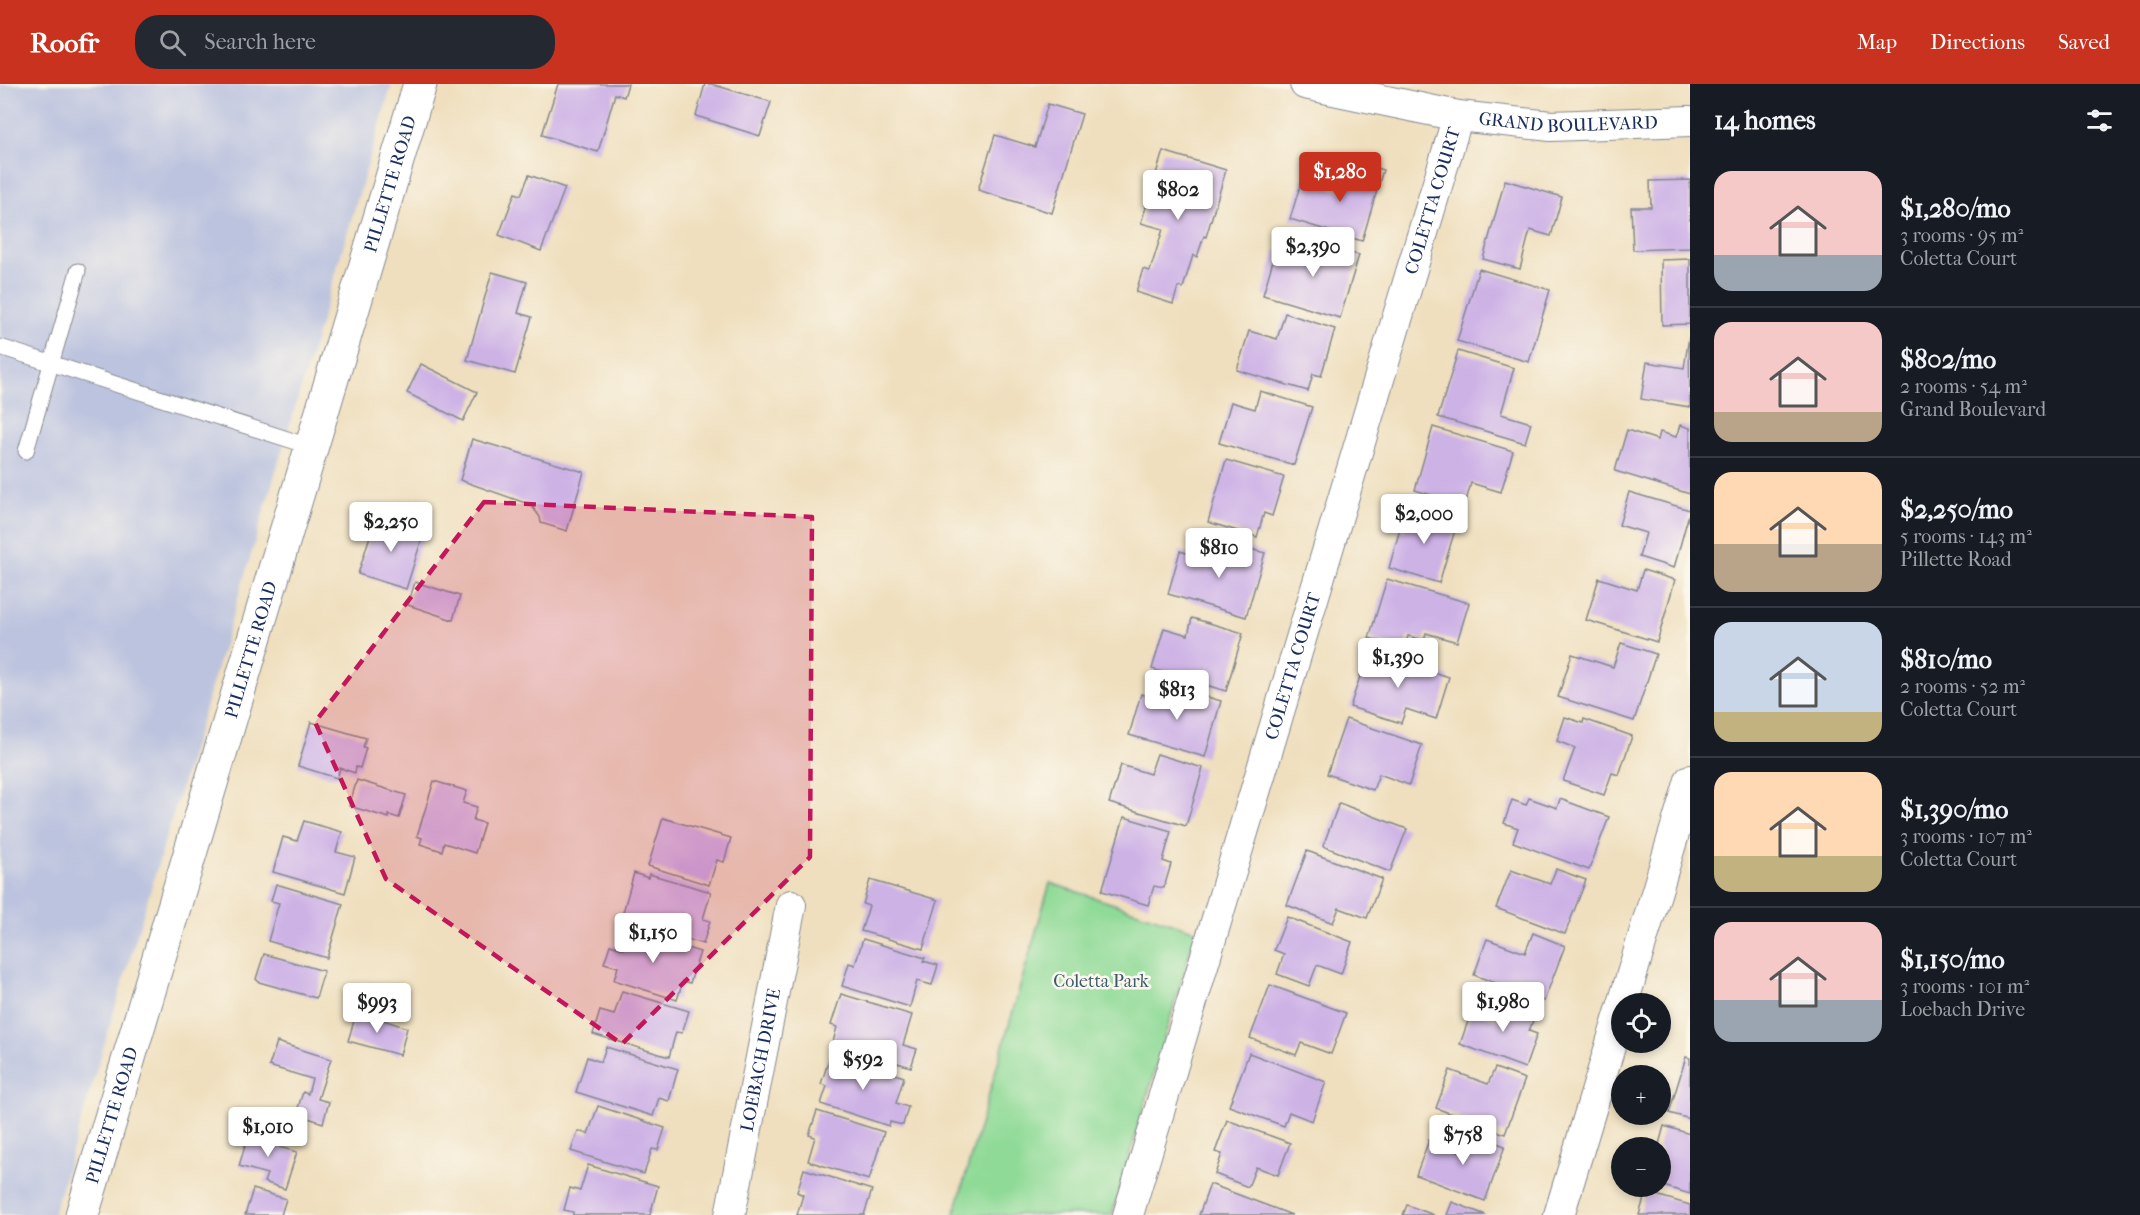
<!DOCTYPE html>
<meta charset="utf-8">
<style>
:root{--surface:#171b24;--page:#242831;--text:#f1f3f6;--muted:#9ea1a6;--line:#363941;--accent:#c8321e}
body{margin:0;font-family:"IM FELL French Canon",serif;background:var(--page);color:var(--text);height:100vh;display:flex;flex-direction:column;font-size:22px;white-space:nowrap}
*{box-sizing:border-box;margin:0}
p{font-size:20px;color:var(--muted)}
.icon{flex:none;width:33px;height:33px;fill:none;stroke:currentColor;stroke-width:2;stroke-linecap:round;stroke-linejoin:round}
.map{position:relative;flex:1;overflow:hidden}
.drawer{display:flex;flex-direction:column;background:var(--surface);width:450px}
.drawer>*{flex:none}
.controls{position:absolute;left:1611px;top:909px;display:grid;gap:12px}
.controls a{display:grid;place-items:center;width:60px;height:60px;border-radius:50%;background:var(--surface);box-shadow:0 3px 9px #0003;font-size:30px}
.price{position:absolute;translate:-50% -51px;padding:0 14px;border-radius:6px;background:#fff;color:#222;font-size:20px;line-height:39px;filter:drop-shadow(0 2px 3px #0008)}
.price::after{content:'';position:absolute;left:50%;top:36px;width:18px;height:14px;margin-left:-9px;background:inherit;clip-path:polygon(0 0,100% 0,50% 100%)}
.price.active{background:var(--accent);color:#fff}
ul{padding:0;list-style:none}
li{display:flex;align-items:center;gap:18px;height:150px;padding:0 24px}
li+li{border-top:2px solid var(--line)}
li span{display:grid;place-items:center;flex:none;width:168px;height:120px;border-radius:18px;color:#555}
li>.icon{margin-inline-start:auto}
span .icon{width:72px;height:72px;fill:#fffc;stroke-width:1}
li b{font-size:26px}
h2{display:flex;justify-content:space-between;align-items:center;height:72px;padding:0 24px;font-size:26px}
header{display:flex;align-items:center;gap:36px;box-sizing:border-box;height:84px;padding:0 30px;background:var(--accent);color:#fff}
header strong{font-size:28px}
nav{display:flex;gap:33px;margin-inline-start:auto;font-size:21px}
.search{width:420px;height:54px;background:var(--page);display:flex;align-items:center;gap:15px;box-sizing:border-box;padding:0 21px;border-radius:24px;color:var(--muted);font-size:22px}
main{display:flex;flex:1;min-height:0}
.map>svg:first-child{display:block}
.industrial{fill:#bcc3de}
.green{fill:#8fda96;stroke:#55847a;stroke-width:1.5}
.building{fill:#cdb2e6}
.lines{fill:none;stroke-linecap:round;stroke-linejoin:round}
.service-casing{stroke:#85878e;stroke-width:17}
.minor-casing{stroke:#85878e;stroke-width:32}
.tertiary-casing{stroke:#85878e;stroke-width:35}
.service{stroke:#fff;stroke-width:15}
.minor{stroke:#fff;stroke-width:30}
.tertiary{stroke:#fff;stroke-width:33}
.marked{fill:#c2185b;fill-opacity:0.2;stroke:#c2185b;stroke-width:4.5;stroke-dasharray:12 8;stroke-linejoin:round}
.labels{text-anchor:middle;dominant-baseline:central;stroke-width:5;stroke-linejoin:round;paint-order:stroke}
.street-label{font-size:18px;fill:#1b2f5e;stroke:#fbf7ec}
.park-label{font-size:18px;fill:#385a6c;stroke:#fbf7ec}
</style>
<header>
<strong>Roofr</strong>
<div class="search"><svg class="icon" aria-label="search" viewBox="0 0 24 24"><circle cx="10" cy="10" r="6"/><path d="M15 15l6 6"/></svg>Search here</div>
<nav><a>Map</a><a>Directions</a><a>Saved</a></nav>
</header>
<main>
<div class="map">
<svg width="1690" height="1131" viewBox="0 0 1690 1131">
<rect width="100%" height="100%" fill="#fbf7ec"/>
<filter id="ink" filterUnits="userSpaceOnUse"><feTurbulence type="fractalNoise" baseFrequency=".0167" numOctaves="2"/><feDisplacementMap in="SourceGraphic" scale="12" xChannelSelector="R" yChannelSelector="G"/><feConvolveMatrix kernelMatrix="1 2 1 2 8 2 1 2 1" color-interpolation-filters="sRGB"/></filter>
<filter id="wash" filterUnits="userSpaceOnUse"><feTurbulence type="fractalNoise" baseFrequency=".008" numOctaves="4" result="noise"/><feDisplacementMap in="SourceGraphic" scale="24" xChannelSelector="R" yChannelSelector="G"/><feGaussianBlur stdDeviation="1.35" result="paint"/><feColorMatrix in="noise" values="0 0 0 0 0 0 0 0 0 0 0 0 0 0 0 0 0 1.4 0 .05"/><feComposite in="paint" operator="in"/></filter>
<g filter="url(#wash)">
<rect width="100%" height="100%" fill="#efdfbe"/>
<!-- industrial -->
<path class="industrial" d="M 0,0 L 392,0 L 53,1131 L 0,1131 Z"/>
<!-- green -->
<path class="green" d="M 1050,799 L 1196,847 L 1112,1131 L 954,1131 Z"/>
<g id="blocks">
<!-- building -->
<g class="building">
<path d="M 558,0 L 628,0 L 624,13 L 615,10 L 598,68 L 542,51 Z"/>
<path d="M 705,0 L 711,0 L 771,18 L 760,52 L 696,32 Z"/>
<path d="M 1048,20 L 1082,30 L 1052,129 L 978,106 L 995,51 L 1035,63 Z"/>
<path d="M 1163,67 L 1226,86 L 1206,153 L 1204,152 L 1197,173 L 1193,171 L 1183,204 L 1178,203 L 1173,220 L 1136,208 L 1143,185 L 1150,187 L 1163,145 L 1141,139 Z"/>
<path d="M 1352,77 L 1383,86 L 1362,157 L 1290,135 L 1302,95 L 1343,108 Z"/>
<path d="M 529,91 L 565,104 L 541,167 L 499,151 L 515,109 L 521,111 Z"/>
<path d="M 1505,96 L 1562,113 L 1551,152 L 1530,146 L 1520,185 L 1483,175 Z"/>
<path d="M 1690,96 L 1690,164 L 1633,166 L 1631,123 L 1651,123 L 1650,97 Z"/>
<path d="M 1303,155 L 1359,171 L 1340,234 L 1263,211 L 1276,166 L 1298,173 Z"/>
<path d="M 1690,175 L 1690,240 L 1662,241 L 1661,176 Z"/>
<path d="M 1479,185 L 1550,206 L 1529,278 L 1457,257 Z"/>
<path d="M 492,188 L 527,198 L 518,229 L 532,233 L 515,290 L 467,276 Z"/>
<path d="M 1285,229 L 1335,245 L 1321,292 L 1313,290 L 1308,307 L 1237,286 L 1249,247 L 1277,255 Z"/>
<path d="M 1689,253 L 1690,323 L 1641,315 L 1647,278 L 1684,284 Z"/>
<path d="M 1458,267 L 1514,284 L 1501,330 L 1531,339 L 1525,359 L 1438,333 Z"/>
<path d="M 421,280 L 477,308 L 463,337 L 407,309 Z"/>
<path d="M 1260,307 L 1312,323 L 1294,381 L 1219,359 L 1231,318 L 1255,325 Z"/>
<path d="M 1680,341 L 1690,344 L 1690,410 L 1615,387 L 1627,346 L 1658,356 L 1660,348 L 1676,353 Z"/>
<path d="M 1433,343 L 1513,367 L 1501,408 L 1471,399 L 1465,421 L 1415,406 Z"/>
<path d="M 472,355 L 584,388 L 567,447 L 541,439 L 540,433 L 531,421 L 460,396 Z"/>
<path d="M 1226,376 L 1284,393 L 1272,432 L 1264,429 L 1257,453 L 1208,438 Z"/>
<path d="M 1629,408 L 1690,426 L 1674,484 L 1639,473 L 1646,449 L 1619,441 Z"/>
<path d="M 1412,422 L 1458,436 L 1439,499 L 1389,484 L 1400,445 L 1405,447 Z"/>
<path d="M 376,433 L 424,448 L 406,505 L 358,490 Z"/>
<path d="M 1232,460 L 1265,469 L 1246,533 L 1168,510 L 1180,467 L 1212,477 L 1214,470 L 1228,474 Z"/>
<path d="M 1643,486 L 1675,496 L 1657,558 L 1586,536 L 1599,494 L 1637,506 Z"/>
<path d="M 1387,495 L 1469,519 L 1457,558 L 1426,549 L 1424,556 L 1408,552 L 1404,565 L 1369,554 Z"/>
<path d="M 415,498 L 460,512 L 453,536 L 408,521 Z"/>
<path d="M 1192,534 L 1243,549 L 1226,607 L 1152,585 L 1164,544 L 1188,551 Z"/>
<path d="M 1621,559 L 1656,570 L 1634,637 L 1558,613 L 1572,570 L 1613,583 Z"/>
<path d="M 1368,568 L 1449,593 L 1436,635 L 1406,625 L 1401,639 L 1350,623 Z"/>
<path d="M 1170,602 L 1221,617 L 1205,673 L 1129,651 L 1141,610 L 1166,618 Z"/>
<path d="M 1565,633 L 1583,639 L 1584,635 L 1632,652 L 1619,691 L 1612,689 L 1604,711 L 1563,697 L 1575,664 L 1557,657 Z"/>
<path d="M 1346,635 L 1422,661 L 1409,701 L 1379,690 L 1373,706 L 1327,690 Z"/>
<path d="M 311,638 L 366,654 L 363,663 L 366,664 L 360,684 L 356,683 L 355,689 L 340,684 L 337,694 L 298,682 Z"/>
<path d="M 1157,670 L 1203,684 L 1186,742 L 1109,719 L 1121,681 L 1150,690 Z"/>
<path d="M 357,696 L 406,711 L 399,734 L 389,731 L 389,734 L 349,722 Z"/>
<path d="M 434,697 L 467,707 L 463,719 L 477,723 L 473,736 L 484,739 L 475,769 L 444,759 L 442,767 L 420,760 L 422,754 L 417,752 Z"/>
<path d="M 1529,714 L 1557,724 L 1560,715 L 1609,733 L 1589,786 L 1513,758 L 1518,744 L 1504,739 L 1512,716 L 1526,721 Z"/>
<path d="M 1339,719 L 1407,745 L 1390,788 L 1323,762 Z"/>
<path d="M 1124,733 L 1171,747 L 1163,777 L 1171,780 L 1164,804 L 1154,802 L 1148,821 L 1102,807 Z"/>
<path d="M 663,734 L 731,754 L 724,778 L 717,776 L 709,801 L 648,782 Z"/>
<path d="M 304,737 L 342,748 L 336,768 L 355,773 L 345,809 L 273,788 L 283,753 L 297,757 Z"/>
<path d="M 1307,767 L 1382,795 L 1367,834 L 1339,824 L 1333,839 L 1287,821 Z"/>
<path d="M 1556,785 L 1586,796 L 1565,850 L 1496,824 L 1511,786 L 1550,800 Z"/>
<path d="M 634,789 L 648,794 L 649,790 L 711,808 L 703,835 L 710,837 L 703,860 L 634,839 L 635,836 L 622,832 Z"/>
<path d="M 870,796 L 938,816 L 923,865 L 861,847 L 869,822 L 863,820 Z"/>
<path d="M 276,800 L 343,820 L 327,874 L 268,857 L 279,819 L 271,817 Z"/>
<path d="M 1287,833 L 1352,858 L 1341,890 L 1317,881 L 1309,902 L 1277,890 L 1284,870 L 1274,866 Z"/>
<path d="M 629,846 L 700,868 L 690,899 L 683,897 L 677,916 L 614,896 L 618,883 L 604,879 L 610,861 L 623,865 Z"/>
<path d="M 1533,849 L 1565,862 L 1544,917 L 1474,891 L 1487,855 L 1525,869 Z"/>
<path d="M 863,855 L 925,874 L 923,877 L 938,881 L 932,901 L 917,897 L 910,923 L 842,902 L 849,879 L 855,881 Z"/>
<path d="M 264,870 L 324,887 L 316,914 L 259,898 L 256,895 Z"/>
<path d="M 1270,901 L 1346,929 L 1331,970 L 1301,959 L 1296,971 L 1250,954 Z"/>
<path d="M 622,907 L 689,927 L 682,949 L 676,948 L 669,973 L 593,950 L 600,927 L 614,931 Z"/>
<path d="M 841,910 L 912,931 L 903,961 L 917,965 L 911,983 L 897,979 L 896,981 L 832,962 L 837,943 L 831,941 Z"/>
<path d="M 1505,914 L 1537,926 L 1529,947 L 1537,950 L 1525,984 L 1460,960 L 1472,926 L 1497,936 Z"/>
<path d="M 357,927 L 407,944 L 400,971 L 348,957 Z"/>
<path d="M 277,958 L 331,975 L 318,1015 L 329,1018 L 323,1039 L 296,1030 L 303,1008 L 308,1010 L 312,995 L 269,982 Z"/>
<path d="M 606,963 L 678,985 L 669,1017 L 659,1014 L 653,1032 L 576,1008 L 587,973 L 601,978 Z"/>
<path d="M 831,969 L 904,993 L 896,1019 L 908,1023 L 903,1041 L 890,1038 L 889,1042 L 821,1020 L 827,1002 L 821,1000 Z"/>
<path d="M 1249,969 L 1326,998 L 1312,1037 L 1289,1028 L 1284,1042 L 1229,1022 Z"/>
<path d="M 1686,973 L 1690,974 L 1690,1035 L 1669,1029 Z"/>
<path d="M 1495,984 L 1525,995 L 1505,1050 L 1436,1024 L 1450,986 L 1488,1000 Z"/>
<path d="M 598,1022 L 665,1044 L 658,1066 L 652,1065 L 644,1090 L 571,1067 L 578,1047 L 588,1050 Z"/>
<path d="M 817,1027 L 884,1048 L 869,1096 L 808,1077 L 815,1053 L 809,1051 Z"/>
<path d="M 1227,1036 L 1290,1059 L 1278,1091 L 1256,1083 L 1248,1103 L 1215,1090 L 1222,1070 L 1215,1068 Z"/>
<path d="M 1664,1042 L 1690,1050 L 1690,1110 L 1660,1101 L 1660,1064 L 1658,1064 Z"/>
<path d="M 250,1045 L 282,1054 L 279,1063 L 297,1068 L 285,1105 L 264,1098 L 267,1090 L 239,1082 Z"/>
<path d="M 1474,1051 L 1505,1062 L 1485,1117 L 1416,1091 L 1429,1056 L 1467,1070 Z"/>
<path d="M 588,1081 L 658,1102 L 650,1131 L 573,1131 L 573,1128 L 564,1126 L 570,1104 L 580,1107 Z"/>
<path d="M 804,1085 L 872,1106 L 864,1131 L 797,1131 L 803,1111 L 797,1108 Z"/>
<path d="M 1210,1100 L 1292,1131 L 1199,1131 Z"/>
<path d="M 253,1105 L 286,1115 L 281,1131 L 245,1131 Z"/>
<path d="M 1646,1108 L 1690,1121 L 1690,1131 L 1639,1131 Z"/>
<path d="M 1452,1118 L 1486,1131 L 1447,1131 Z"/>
<path d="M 1407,1121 L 1434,1131 L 1403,1131 Z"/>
</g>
</g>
</g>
<g filter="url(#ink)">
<use href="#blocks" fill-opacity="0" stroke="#85878e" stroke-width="1.5"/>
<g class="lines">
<defs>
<g id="service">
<path d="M 0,263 L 312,363"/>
<path d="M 26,367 L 78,187"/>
</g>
<g id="minor">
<path id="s1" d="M 1305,0 L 1458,32 L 1551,42 L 1690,37"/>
<path d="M 1623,920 L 1690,696"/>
<path id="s2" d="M 730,1131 L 791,821"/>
<path id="s3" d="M 1128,1131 L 1458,32"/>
<path d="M 1559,1131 L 1622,923"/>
</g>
<g id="tertiary">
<path id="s4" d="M 82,1131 L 420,0"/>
</g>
</defs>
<!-- service casing -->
<use href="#service" class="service-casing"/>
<!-- minor casing -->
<use href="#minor" class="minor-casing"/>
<!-- tertiary casing -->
<use href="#tertiary" class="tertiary-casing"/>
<!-- service -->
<use href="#service" class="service"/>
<!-- minor -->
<use href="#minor" class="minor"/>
<!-- tertiary -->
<use href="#tertiary" class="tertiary"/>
</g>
</g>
<!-- marked area -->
<path class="marked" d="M 484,418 L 812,433 L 810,773 L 622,960 L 386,795 L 315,638 Z"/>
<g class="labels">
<!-- street labels -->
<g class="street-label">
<text stroke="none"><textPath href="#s1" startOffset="267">GRAND BOULEVARD</textPath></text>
<text stroke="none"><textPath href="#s4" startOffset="1076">PILLETTE ROAD</textPath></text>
<text stroke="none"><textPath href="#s3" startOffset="1059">COLETTA COURT</textPath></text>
<text stroke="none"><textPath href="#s4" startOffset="590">PILLETTE ROAD</textPath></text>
<text stroke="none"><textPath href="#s3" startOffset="573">COLETTA COURT</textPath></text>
<text stroke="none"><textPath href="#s2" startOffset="158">LOEBACH DRIVE</textPath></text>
<text stroke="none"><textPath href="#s4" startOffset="104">PILLETTE ROAD</textPath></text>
</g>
<!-- park labels -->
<g class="park-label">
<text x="1101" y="897">Coletta Park</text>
</g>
</g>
</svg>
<div class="controls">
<a><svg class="icon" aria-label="locate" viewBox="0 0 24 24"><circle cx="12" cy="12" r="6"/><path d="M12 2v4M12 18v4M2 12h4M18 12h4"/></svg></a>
<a>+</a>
<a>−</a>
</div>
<b class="price active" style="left:1340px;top:119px">$1,280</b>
<b class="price" style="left:1178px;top:137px">$802</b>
<b class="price" style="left:1313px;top:194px">$2,390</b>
<b class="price" style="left:1424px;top:461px">$2,000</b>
<b class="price" style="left:391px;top:469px">$2,250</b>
<b class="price" style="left:1219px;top:495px">$810</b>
<b class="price" style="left:1398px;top:605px">$1,390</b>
<b class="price" style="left:1177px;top:637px">$813</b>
<b class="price" style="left:653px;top:880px">$1,150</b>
<b class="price" style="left:1503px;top:949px">$1,980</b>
<b class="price" style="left:377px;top:950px">$993</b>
<b class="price" style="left:863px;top:1007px">$592</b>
<b class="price" style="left:268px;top:1074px">$1,010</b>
<b class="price" style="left:1463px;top:1082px">$758</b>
</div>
<section class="drawer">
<h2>14 homes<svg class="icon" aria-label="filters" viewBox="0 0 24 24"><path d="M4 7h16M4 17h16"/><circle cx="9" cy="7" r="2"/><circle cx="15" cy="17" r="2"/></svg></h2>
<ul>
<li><span style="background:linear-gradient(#f6c9c9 70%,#9aa5b1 0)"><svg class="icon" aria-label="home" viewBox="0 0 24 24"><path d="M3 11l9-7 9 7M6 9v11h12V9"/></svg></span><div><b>$1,280/mo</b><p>3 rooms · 95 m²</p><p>Coletta Court</p></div></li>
<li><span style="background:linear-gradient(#f6c9c9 75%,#b9a48a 0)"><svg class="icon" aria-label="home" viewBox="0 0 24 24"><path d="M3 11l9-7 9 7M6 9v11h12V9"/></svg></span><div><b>$802/mo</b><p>2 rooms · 54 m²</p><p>Grand Boulevard</p></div></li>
<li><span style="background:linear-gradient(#ffd9b3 60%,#b9a48a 0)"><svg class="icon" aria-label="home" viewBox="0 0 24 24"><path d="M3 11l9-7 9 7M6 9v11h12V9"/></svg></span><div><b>$2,250/mo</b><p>5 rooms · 143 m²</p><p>Pillette Road</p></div></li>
<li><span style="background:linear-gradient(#c9d6e8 75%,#c2b280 0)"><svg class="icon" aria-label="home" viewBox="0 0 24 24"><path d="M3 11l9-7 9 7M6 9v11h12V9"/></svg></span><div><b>$810/mo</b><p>2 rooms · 52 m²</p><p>Coletta Court</p></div></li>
<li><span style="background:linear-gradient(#ffd9b3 70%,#c2b280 0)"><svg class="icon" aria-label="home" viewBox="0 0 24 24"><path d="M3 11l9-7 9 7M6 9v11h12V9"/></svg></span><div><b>$1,390/mo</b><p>3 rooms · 107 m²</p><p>Coletta Court</p></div></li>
<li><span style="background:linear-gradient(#f6c9c9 65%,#9aa5b1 0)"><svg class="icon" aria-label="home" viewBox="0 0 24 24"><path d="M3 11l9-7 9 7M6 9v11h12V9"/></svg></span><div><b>$1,150/mo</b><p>3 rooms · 101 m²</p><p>Loebach Drive</p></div></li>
</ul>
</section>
</main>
